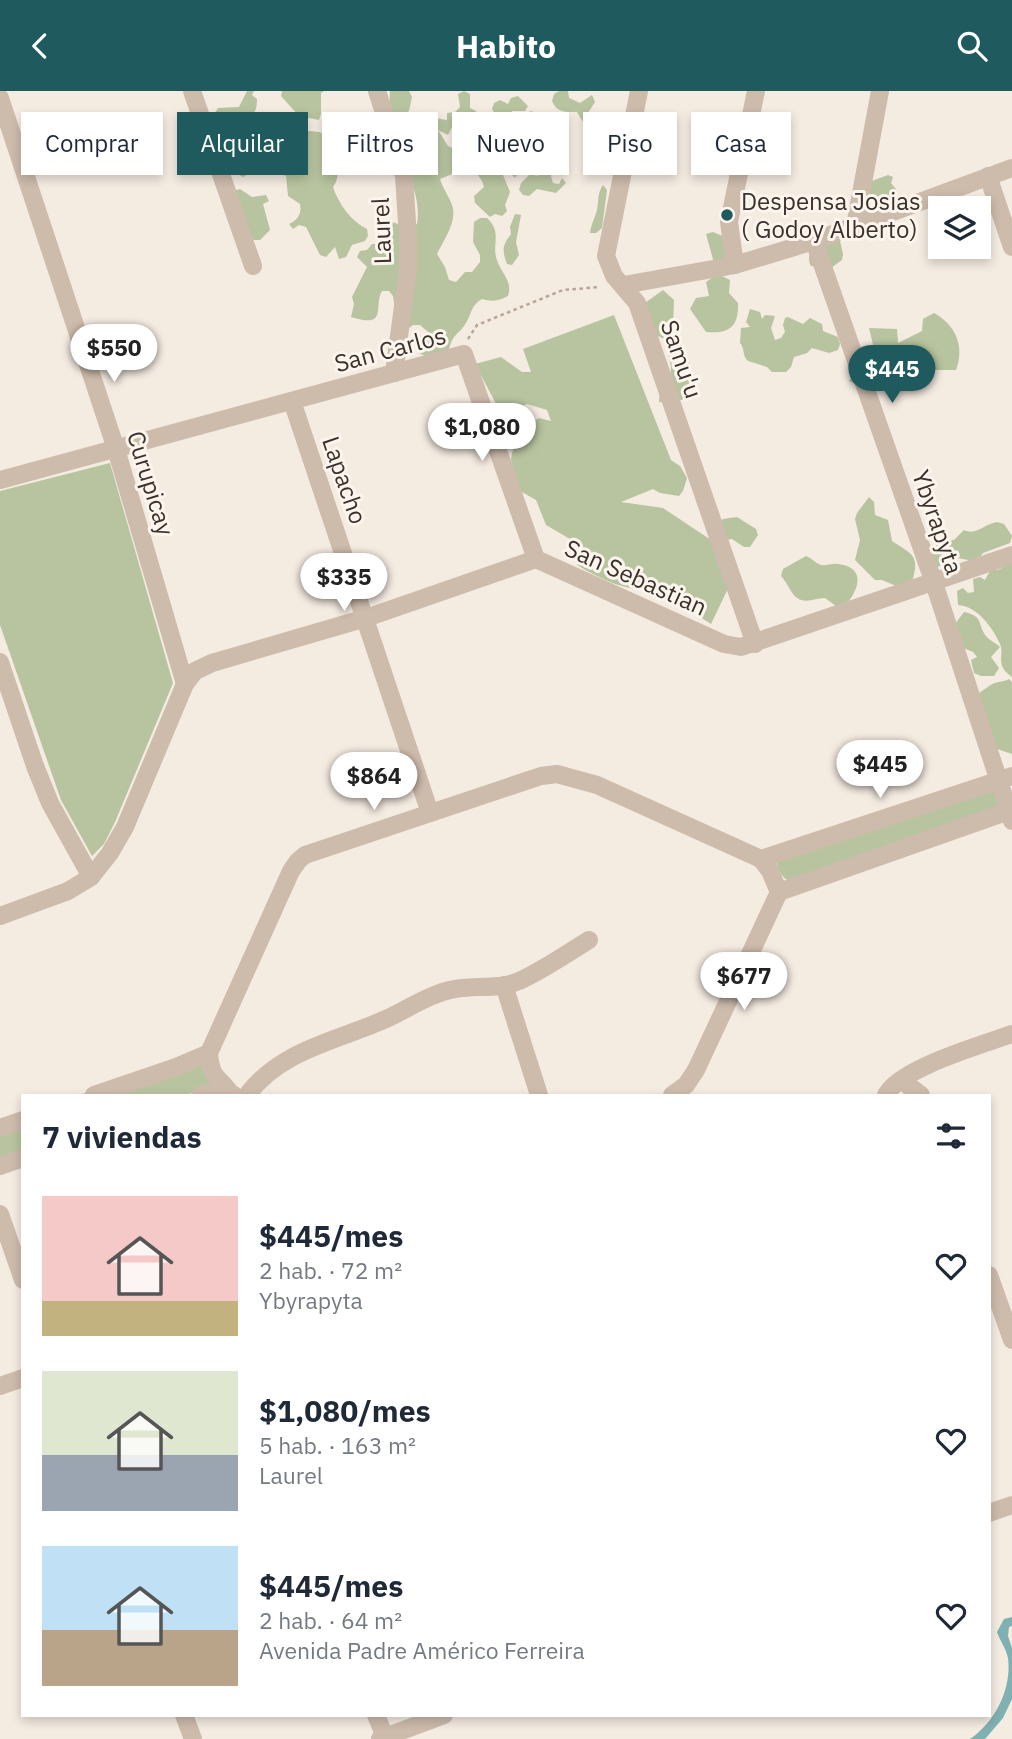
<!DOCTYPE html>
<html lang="es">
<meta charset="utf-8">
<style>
:root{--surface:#fff;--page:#f6f6f7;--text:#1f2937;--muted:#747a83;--accent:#1f5a5e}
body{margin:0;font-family:"IBM Plex Sans",sans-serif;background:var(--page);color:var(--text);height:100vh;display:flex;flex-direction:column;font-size:26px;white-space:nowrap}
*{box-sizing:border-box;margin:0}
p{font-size:23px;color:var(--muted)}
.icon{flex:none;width:38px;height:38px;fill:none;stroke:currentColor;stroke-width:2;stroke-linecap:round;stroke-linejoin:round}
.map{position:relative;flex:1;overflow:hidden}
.drawer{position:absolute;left:21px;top:1003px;width:970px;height:623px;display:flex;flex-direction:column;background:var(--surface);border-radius:0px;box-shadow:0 4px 10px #0003}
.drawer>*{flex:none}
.top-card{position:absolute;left:21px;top:21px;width:971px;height:63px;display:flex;gap:14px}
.buttons{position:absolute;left:928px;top:105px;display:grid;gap:14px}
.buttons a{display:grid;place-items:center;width:63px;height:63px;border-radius:0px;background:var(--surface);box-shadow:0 4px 10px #0003;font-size:35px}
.price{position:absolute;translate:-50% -60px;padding:0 16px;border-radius:24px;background:#fff;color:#222;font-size:23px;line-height:46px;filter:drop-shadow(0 2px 4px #0008)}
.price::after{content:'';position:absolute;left:50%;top:42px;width:21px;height:16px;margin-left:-10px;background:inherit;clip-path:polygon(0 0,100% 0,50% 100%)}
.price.active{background:var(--accent);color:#fff}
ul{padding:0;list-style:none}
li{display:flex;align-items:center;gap:21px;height:175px;padding:0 21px}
li span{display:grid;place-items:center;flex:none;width:196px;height:140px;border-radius:0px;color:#555}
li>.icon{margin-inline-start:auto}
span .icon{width:84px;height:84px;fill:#fffc;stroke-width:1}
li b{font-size:30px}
h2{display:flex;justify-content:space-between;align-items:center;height:84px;padding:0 21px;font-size:30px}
.tag{padding:0 24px;border-radius:0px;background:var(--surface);box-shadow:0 4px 10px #0003;font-size:24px;line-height:63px}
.tag.active{background:var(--accent);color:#fff}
header{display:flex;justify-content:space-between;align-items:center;height:91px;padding:0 21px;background:var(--accent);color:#fff;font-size:32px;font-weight:800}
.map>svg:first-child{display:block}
.green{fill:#b8c4a0}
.water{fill:#7fb0b2}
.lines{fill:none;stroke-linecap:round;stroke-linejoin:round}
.path{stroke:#b9a596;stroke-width:2.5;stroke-dasharray:3.5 3.5;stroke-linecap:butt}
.minor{stroke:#cdbbac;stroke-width:18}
.poi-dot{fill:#1f5a5e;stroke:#fbf5ee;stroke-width:2.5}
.labels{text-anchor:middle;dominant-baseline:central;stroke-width:6;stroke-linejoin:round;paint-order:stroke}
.poi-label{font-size:24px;fill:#3b302b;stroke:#fbf5ee;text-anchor:start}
.street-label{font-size:24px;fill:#3b302b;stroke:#fbf5ee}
</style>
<header><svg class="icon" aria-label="back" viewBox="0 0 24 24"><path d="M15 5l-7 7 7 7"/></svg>Habito<svg class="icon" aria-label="search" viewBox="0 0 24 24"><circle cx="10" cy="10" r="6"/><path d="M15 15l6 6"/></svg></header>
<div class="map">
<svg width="1012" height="1648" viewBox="0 0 1012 1648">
<rect width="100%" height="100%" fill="#f4ebe1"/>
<!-- green -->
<g class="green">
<path d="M 247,0 L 254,0 L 252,4 L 257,8 C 257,28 250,21 237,26 C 233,27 230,30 226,31 L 233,42 L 236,41 L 258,59 L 254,80 L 243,86 C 230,79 224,73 220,59 L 234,63 L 240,59 C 235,49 222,49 220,36 L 225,31 L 215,22 L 218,17 L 239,16 Z"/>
<path d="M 282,0 L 324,0 L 321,2 L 321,23 L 319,29 L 299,25 L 281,5 Z"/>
<path d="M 390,0 L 409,0 L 412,6 L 409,20 L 397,27 L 389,18 Z"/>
<path d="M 464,0 L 470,3 L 470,17 L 476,20 L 479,27 L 467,34 L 454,32 L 448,44 L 438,39 L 448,55 L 466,63 L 465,78 L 440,88 C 443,98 449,105 452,114 C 458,130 443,150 437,163 L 445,176 L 449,189 L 456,191 L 465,181 L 472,181 L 480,171 L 480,164 L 473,151 L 474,131 L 480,127 L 487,127 C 503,142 491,153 497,169 C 501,183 513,189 508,205 C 499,210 492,211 482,208 C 471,214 472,222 466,232 C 457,246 453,241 448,262 L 431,268 L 419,262 L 412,250 L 415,243 L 428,247 L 434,246 L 420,234 L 413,234 L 408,238 L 397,231 L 393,205 L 389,200 L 382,200 C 373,215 389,238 351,226 L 354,213 L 352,206 L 367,176 L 357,166 L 360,160 L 367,159 L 372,153 L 378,153 L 387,143 L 392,131 L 411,137 L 417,133 C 420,116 415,96 406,81 C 412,67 408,52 415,42 L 429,41 L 435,38 L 427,32 L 428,26 L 447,29 L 447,22 L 455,21 L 460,16 L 458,3 Z"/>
<path d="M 559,0 L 568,0 L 569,7 L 580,12 L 592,4 L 595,11 L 588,22 L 589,29 L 584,33 L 577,21 C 565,21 557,22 552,10 L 554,3 Z"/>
<path d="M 518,5 L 528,15 L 525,20 L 512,20 L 511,33 L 507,39 L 495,30 L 495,23 L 492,18 L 494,12 L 500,9 L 508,13 L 511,7 Z"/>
<path d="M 531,20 L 537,23 L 543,35 L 549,34 L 555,31 L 564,38 C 562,47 540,65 531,66 L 527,61 L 529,47 L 522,27 Z"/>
<path d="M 485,35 L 491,35 L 506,57 L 518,61 C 521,70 521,79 515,87 L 510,82 L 503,84 L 510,101 L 505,114 L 507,120 L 502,125 L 495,123 L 490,126 L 475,112 L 474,105 L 484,96 C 482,86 474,82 472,72 L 481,62 L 482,56 L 476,44 L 478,39 Z"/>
<path d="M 292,36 C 313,46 332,30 328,66 C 338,76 341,84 333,96 C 339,114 351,130 367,138 L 368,145 L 365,150 L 352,154 L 346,166 L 339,168 L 335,156 L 326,166 L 320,164 L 306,136 L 299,134 L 293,138 L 289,133 C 298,129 302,122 300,113 L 288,105 L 286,85 L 274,79 L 273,73 L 292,65 L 289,52 L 282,51 L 281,45 Z"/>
<path d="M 655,39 L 661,51 L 648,57 L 636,58 L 630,46 L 643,40 Z"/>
<path d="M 544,70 L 550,73 L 553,79 L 551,85 L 553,92 L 559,93 L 562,87 L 566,92 L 556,102 L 537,98 L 529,105 L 523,104 L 519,99 L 521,92 L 531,82 L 537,85 L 542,81 L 540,74 Z"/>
<path d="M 888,84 L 893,86 L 891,92 L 896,98 L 890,111 L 865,102 L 869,91 Z"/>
<path d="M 603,94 L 607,99 L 602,137 L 596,142 L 590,142 C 591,133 595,127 597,119 C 599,109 597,103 603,94 Z"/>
<path d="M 240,98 L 252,106 L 266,104 L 269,110 L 263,113 L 270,139 L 260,149 L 254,149 L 248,145 L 233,100 Z"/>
<path d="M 515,123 L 521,124 L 516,151 L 519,164 L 512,174 L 507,173 C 502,159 502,155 511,143 L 510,136 Z"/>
<path d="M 713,141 L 725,146 L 729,167 L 714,172 L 706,143 Z"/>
<path d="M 819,143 L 840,150 L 843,163 L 842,169 L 831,177 L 811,175 C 805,164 814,154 819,143 Z"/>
<path d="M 718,183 L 730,189 L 729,202 L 738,212 C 739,236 729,243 706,241 L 690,218 L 696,207 L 709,205 L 706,191 Z"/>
<path d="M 663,199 L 674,209 L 673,236 L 665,248 L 653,243 L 642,214 Z"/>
<path d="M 750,218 L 760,221 L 762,228 L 765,224 L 775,225 L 771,237 L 775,249 L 781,247 L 785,241 L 783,234 L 785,227 L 788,226 L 803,233 L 810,227 L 822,233 L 823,240 L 838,246 L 840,253 L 838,259 L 829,262 L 812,257 L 807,262 L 794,266 L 791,276 L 786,281 L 772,281 L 767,276 L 748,270 C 742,265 745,257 740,252 L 741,237 L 750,236 L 746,231 Z"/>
<path d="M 934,222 C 956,234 965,256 956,279 L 916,279 L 904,276 L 870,300 L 849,290 L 857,279 L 871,275 L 875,262 L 869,237 L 897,238 L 898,252 L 922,240 L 923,228 Z"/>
<path d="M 614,224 L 671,369 L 680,375 L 687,387 L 683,400 L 679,405 L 660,402 L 653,398 L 621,411 L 663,417 L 726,459 L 734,485 L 711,533 L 689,519 L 678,496 C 637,504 612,495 577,474 L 570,448 L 546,434 L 536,409 L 513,396 L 511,367 L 517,343 L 539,327 L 551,330 L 547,319 L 527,313 L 502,324 L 475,273 L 501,266 L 522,281 L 531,281 L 523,258 Z"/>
<path d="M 682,261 L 689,268 L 689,296 L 684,308 L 672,312 L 659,311 L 660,298 L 670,289 L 671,276 L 668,262 Z"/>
<path d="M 110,372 L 173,592 L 115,731 L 104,753 L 92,765 L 61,709 L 0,534 L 0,400 Z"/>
<path d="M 869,406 L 874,411 L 875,424 L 888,429 L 892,450 C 913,464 920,464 912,491 L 901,497 L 882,489 L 875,489 L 855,469 L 860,449 L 855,428 L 857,422 Z"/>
<path d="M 737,426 L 756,438 L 758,444 L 750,456 L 744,456 L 732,448 L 726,449 L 718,432 L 723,428 Z"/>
<path d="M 997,431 L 1004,433 L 1012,445 L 1010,452 L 983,462 L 979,467 L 973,470 L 958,467 L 952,473 L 946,472 L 933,478 L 931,460 L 940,450 L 954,449 L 964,439 C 976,445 984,433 997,431 Z"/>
<path d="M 806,465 C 812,467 815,472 821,474 C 826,475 832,472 838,473 C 864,476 860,495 849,510 L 836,515 L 825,507 C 820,507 817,508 812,509 C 792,513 792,497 781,485 L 783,478 Z"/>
<path d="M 1012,471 L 1012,586 C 994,573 1005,565 1000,553 C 993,537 977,515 958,514 L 957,500 L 963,497 L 968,502 L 974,501 L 973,488 L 980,486 L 985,489 L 991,478 L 998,479 Z"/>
<path d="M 964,521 C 984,525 977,533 986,545 C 990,550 995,551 1000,556 L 991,566 L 999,577 L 994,585 L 981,585 L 974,582 L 971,569 L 977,566 L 973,561 L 961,556 L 952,537 Z"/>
<path d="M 1009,588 L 1012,591 L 1012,663 L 994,657 L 979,609 L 979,602 C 984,599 991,593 995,592 C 1000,590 1004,591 1009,588 Z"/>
<path d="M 991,696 L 1002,714 L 790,791 C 781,786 779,780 776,771 Z"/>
<path d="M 193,966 L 208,972 L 212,995 C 193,1011 107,1004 79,1004 Z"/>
<path d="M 23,1024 L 23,1063 L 0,1071 L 0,1031 Z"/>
</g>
<!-- water -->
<path class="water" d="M 1012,1526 L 1012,1535 L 1009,1536 L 1008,1545 L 1012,1557 L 1012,1608 L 1003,1627 L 985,1648 L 970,1648 C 995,1631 1012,1598 1008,1567 C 1006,1557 1000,1550 997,1541 L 1004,1528 Z"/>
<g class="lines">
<!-- path -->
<path class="path" d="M 468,248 L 477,234 L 563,199 L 600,196"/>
<!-- minor -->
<g class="minor">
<path d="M 192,0 L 253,175"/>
<path d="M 377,0 L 404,85 L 408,147 L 408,179 L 394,282"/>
<path d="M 639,0 L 606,165 L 614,185 L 637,212 L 755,553"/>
<path d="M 0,7 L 116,358 L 185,593"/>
<path d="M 988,85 L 1012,156"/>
<path d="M 855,135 L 880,0"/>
<path d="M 814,150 L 934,492 L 1012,730"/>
<path d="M 735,174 L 729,131 L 756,0"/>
<path d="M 624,194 L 735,174 L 814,150 L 1012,77"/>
<path d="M 292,310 L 430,722"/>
<path d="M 0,389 L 464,263 L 536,468"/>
<path d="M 0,571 L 35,675 L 50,712 L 91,786"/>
<path d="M 761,768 L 770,780 L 779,801"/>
<path d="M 0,825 L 68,800 L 91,786 L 110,762 L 125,736 L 185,593 L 195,580 L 212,572 L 366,527 L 536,468 L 724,553 L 741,556 L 1012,464"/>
<path d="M 504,894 L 539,1004"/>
<path d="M 209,962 C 211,989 219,985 232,1004"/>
<path d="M 901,989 L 921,1004"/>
<path d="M 94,1004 L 176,976 L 209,962 L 291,780 L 298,770 L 305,764 L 541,685 L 557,683 L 597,694 L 761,768 L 1012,685"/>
<path d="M 201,1004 L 208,1002 L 234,1004"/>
<path d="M 247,1004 C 282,958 337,950 386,928 C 408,918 431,902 455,898 C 477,894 497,899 519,890 C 543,879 566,863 589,849"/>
<path d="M 672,1004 L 686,994 L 696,979 L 779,801 L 1012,719"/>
<path d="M 886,1004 C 900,977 982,954 1012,943"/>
<path d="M 0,1037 L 23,1029"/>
<path d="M 0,1075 L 23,1067"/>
<path d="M 0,1123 L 23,1189"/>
<path d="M 989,1184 L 1012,1249"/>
<path d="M 0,1295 L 23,1287"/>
<path d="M 989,1422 L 1012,1414"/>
<path d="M 184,1624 L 193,1648"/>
<path d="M 376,1624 L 385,1646"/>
<path d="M 380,1648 L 444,1624"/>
</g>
</g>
<!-- markers -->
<circle class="poi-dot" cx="727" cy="124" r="7"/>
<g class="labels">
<!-- poi labels -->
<g class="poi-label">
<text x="741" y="110">Despensa Josias<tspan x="741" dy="28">( Godoy Alberto)</tspan></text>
</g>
<!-- street labels -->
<g class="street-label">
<text transform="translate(381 140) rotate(-92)">Laurel</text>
<text transform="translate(390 258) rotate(-15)">San Carlos</text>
<text transform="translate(682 268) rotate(71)">Samu'u</text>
<text transform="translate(345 389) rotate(71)">Lapacho</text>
<text transform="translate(151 392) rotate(73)">Curupicay</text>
<text transform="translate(938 431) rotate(71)">Ybyrapyta</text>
<text transform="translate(636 486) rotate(24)">San Sebastian</text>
</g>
</g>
</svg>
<div class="buttons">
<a><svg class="icon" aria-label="layers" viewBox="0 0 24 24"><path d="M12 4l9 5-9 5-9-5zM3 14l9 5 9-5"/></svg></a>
</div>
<b class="price" style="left:114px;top:293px">$550</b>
<b class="price active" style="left:892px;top:314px">$445</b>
<b class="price" style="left:482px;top:372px">$1,080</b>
<b class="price" style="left:344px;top:522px">$335</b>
<b class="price" style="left:880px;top:709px">$445</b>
<b class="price" style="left:374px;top:721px">$864</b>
<b class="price" style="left:744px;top:921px">$677</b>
<div class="top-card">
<a class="tag">Comprar</a>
<a class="tag active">Alquilar</a>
<a class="tag">Filtros</a>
<a class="tag">Nuevo</a>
<a class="tag">Piso</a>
<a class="tag">Casa</a>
</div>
<section class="drawer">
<h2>7 viviendas<svg class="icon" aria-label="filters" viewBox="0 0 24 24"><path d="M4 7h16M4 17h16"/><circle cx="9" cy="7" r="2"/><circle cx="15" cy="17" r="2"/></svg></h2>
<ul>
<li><span style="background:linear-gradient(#f6c9c9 75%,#c2b280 0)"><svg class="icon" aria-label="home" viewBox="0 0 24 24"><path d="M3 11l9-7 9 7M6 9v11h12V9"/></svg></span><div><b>$445/mes</b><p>2 hab. · 72 m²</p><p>Ybyrapyta</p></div><svg class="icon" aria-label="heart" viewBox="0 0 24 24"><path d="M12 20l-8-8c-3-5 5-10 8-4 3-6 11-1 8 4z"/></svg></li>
<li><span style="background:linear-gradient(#dfe7d0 60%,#9aa5b1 0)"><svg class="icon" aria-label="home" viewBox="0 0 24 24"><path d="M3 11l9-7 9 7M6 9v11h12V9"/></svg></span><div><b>$1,080/mes</b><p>5 hab. · 163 m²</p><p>Laurel</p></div><svg class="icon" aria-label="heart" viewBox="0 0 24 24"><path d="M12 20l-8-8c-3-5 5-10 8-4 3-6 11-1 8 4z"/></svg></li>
<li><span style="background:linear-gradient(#bfe0f5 60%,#b9a48a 0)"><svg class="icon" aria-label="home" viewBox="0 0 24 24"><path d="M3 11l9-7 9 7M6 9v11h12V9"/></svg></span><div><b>$445/mes</b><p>2 hab. · 64 m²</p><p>Avenida Padre Américo Ferreira</p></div><svg class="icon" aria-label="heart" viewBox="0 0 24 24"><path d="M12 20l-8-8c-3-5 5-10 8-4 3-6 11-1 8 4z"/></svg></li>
</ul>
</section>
</div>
